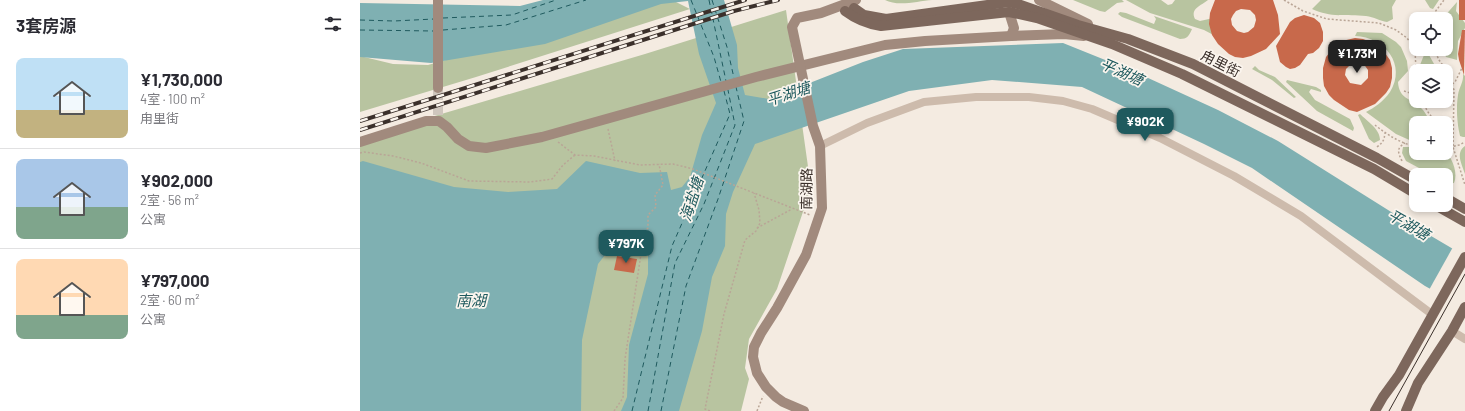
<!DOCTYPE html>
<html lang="zh">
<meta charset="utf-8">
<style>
:root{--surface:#fff;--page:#f7f7f7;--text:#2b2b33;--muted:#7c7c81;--line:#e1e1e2;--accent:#1f5a5e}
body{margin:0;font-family:Barlow,"Noto Sans SC",sans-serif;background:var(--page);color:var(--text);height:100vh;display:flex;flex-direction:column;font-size:15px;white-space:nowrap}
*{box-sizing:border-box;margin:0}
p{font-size:13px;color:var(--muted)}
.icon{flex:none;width:22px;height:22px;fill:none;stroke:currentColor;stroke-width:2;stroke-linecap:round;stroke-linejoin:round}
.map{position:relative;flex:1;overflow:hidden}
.details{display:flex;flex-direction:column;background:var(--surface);width:360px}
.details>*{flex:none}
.tools{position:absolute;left:1049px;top:12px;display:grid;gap:8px}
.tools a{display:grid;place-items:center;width:44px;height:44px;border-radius:8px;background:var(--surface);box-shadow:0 2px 6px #0003;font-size:20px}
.price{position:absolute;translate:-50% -34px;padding:0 9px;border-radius:8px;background:var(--accent);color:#fff;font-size:13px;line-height:26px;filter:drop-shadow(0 1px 2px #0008)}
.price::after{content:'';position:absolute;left:50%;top:24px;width:12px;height:9px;margin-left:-6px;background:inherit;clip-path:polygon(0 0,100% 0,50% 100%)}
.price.on{background:#222;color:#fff}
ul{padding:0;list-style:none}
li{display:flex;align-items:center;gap:12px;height:100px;padding:0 16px}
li+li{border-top:1px solid var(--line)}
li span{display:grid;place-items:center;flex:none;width:112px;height:80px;border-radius:8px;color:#555}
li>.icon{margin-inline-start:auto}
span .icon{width:48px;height:48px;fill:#fffc;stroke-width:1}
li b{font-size:17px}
h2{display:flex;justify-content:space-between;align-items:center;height:48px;padding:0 16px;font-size:17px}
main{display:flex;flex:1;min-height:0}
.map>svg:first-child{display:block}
.green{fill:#b8c4a0}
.water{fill:#7fb0b2}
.pier{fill:#f4ebe1}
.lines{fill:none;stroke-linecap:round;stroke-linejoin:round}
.ferry{stroke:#1f5a5e;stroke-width:1;stroke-dasharray:5 4;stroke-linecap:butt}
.building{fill:#c8694b;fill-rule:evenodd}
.secondary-tunnel{stroke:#cfc6bd;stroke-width:10;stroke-dasharray:10 5;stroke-linecap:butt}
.path{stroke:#b9a596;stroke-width:1.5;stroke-dasharray:2 2;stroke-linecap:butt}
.street{stroke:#cdbbac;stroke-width:8}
.secondary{stroke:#a18a7d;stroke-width:10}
.primary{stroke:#7d675c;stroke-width:10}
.tram{stroke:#3b302b;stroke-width:1}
.rail-casing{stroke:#3b302b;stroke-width:4}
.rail{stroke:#fbf5ee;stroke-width:2.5;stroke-dasharray:8;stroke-linecap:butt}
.labels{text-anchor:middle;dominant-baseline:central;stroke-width:3.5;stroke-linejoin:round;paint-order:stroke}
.street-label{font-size:14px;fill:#3b302b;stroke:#fbf5ee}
.water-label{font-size:15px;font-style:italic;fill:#1f5a5e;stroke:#fbf5ee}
</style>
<main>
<section class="details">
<h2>3套房源<svg class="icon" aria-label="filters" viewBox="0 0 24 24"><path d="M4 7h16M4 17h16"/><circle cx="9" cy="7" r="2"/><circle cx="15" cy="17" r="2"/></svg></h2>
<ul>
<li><span style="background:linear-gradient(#bfe0f5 65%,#c2b280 0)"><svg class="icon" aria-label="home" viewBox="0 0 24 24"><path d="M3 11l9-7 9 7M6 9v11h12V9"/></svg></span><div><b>¥1,730,000</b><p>4室 · 100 m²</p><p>甪里街</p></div></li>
<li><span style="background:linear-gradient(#a9c7e8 60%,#7fa58c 0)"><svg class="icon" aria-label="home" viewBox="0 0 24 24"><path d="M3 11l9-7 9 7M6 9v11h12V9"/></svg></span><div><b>¥902,000</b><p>2室 · 56 m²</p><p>公寓</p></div></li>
<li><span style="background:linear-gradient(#ffd9b3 70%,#7fa58c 0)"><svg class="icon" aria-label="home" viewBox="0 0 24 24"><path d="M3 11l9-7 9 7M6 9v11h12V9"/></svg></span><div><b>¥797,000</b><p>2室 · 60 m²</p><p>公寓</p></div></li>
</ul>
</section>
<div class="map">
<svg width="1105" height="411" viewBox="0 0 1105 411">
<rect width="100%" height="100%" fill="#f4ebe1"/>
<!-- green -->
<g class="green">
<path d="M 299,0 L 312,0 L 330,9 L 116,77 L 0,112 L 0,56 L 33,64 L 68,65 Z"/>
<path d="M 525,0 L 572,0 C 558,1 538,7 525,0 Z"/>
<path d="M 713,0 L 762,0 L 764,2 L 757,3 L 745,12 L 740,11 Z"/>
<path d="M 766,0 L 801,0 L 808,5 L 812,4 L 815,0 L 848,0 C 841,6 830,8 835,19 L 840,21 L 858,17 L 861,39 L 844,30 L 790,13 Z"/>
<path d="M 961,0 L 1036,0 L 1032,7 L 1033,19 L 1027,22 C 1020,21 1014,17 1006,16 C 986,14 971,18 952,9 Z"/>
<path d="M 1065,0 L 1079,0 L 1073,9 L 1070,8 Z"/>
<path d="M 1097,2 L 1096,11 L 1105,23 L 1105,28 L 1098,41 L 1097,60 L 1086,57 L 1082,49 L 1086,49 L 1086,19 L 1082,19 Z"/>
<path d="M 426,10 L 451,188 L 417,289 L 389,339 L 385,368 L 389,379 L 381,411 L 0,411 L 0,138 L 285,54 Z"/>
<path d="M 760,12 L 766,13 L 794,24 L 796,19 L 794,16 L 832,29 C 829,36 827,39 820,39 L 762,17 L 758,14 Z"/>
<path d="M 997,32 L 1022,33 L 1036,42 L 1041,47 L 1047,61 L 1048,71 L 1038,82 C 1039,99 1050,98 1060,107 C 1065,111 1068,118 1071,123 L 1056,123 L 1056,143 L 1036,134 L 1006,112 C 1014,108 1024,101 1030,92 C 1047,65 1025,37 995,36 Z"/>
<path d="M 1064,55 L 1069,55 L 1078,71 L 1060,71 L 1060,65 Z"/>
<path d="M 895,66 L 899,70 L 915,77 L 936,97 L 934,98 L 912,80 L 892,69 Z"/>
<path d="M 1103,74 L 1105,76 L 1105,137 L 1103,137 L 1100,136 C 1097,123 1096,108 1098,95 C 1099,87 1104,82 1103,74 Z"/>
<path d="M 927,80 L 956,87 L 961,90 L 961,92 L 951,89 L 949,92 L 955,100 L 990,119 L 994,128 L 993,131 L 957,111 L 926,82 Z"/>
<path d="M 1000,114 C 1007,121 1020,129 1020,140 L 1014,143 L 1009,139 L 998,115 Z"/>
<path d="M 1105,146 L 1105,174 C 1102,164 1095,153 1105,146 Z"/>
<path d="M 1043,147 L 1049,147 L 1056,150 L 1056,153 L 1087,153 C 1093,160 1098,174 1094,183 L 1088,184 L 1086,183 L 1086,175 L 1072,175 L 1046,161 L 1042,153 Z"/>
</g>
<!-- water -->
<path class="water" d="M 183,0 L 364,0 L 377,45 L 378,68 L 385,95 L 409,99 L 503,62 L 543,49 L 703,43 L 775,72 L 858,110 L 918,141 L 1044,220 L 1105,256 L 1105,308 L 1065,286 L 892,168 L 844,144 L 722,87 L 632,80 L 549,91 L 395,144 L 373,192 L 366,214 L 365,246 L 352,277 L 342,331 L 319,411 L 261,411 L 267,397 L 269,345 L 288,274 L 288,243 L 271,235 L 255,242 L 238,264 L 222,340 L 221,411 L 0,411 L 0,162 L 3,161 L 94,187 L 148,192 L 197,189 L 226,161 L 280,173 L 307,172 L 311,190 L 322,187 L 330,177 L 342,135 L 356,103 L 339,54 L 328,1 L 301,4 L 185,44 L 71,63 L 0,57 L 0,3 L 160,6 Z"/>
<!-- pier -->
<path class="pier" d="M 1093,247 L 1105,253 L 1105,310 L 1069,290 Z"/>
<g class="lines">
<!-- ferry -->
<g class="ferry">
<path d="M 331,0 L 354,57 L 361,82"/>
<path d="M 349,0 L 366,81"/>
<path d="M 352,0 L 367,47 L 374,78"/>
<path d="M 83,18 L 152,15 L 196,0"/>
<path d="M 0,20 L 34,21 L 74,19"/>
<path d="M 0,30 L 73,31"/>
<path d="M 83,30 L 146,25 L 226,0"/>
<path d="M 272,411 L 312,246 L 370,114 L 364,91"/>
<path d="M 288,411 L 315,263 L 344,204 L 375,125 L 368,90"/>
<path d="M 301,411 L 326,286 L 358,199 L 384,121 L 376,87"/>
</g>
</g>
<!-- building -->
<g class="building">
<path d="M 855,0 L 913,0 L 918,15 L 920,34 L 906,49 L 891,56 L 883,58 L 875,57 L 869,54 L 858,44 L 852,35 L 849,24 L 850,13 ZM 881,9 L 890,10 L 895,15 L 896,20 L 894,27 L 888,32 L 884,33 L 877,31 L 872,25 L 871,19 L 873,15 L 876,11 Z"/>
<rect x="1099" y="0" width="6" height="20"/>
<path d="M 944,15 L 954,18 L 960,23 L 963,32 L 963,41 L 959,48 L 953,53 L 948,54 L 940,65 L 935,68 L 930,69 L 926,67 L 920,62 L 916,46 L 930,22 L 935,18 Z"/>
<path d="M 1102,30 L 1105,30 L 1104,75 L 1099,60 L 1098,54 Z"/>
<path d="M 995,38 L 1003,39 L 1011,42 L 1022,49 L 1030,60 L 1032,68 L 1032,78 L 1030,87 L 1026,93 L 1015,104 L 997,112 L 989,110 L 974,100 L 969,95 L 964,86 L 963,78 L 963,68 L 966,57 L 970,52 L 982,41 ZM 993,62 L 1003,63 L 1008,70 L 1008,78 L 1001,85 L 990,83 L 985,75 L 986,69 Z"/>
<path d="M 257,256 L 277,259 L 274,273 L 254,270 Z"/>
</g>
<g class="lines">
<!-- secondary-tunnel -->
<path class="secondary-tunnel" d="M 78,115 L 78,88"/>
<!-- path -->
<g class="path">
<path d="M 924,0 L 943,11 L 967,19 L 1019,23 L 1036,30 L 1047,38 L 1055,49 L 1056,71"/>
<path d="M 1073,19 L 1075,12 L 1084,0"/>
<path d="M 1074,49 L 1079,60 L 1087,71 L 1094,90 L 1093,147"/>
<path d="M 1086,89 L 1095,82 L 1102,68"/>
<path d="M 1044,91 L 1056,95"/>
<path d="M 1062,101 L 1068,112 L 1076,123"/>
<path d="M 1015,125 C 1027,135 1041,143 1056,147"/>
<path d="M 248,129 L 255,161"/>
<path d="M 1086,138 L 1093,147 L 1105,185"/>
<path d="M 198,142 L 215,155 L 234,156 L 280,165 L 313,164 L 333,169 L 450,215"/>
<path d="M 1017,147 C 1023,142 1024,141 1025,133"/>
<path d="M 1086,148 L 1099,145 L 1105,142"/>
<path d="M 0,153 L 4,152 L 33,156 L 61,163 L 109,181 L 170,182 L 192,179 L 203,165 L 215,155"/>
<path d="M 1042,161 C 1038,153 1036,148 1045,143"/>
<path d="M 397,228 L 432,209"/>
<path d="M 254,411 L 263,398 L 265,359 L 281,254 L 275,241 L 288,228 L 288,215 L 296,207 L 295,195 L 303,185 L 299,164"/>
<path d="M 350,411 L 345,409 L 364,314 L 385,240 L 396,231 L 400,223 L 399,210 L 394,193"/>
<path d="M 397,411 L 403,396"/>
</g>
<!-- street -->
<g class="street">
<path d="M 460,146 L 507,123 L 564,102 L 616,97 L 669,97 L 703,101 L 732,109 L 800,138 L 874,176 L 941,216 L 1073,315"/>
<path d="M 1092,331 L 1105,339"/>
</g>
<!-- secondary -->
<g class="secondary">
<path d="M 679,0 L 728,24"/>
<path d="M 649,12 L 654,28 L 651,36"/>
<path d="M 78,88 L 78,0"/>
<path d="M 0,142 L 66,121 L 79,121 L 87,127 L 98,139 L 109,146 L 126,148 L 182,137 L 396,77 L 525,45 L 565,41 L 651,36 L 704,34 L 724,36"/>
<path d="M 444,411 L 423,402 L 416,397 L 406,387 L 397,373 L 393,357 L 394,347 L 401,333 L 417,308 L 446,255 L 462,208 L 460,146 L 453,126 L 432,27 L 437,18 L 461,13 L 496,0"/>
</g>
<!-- primary -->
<g class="primary">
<path d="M 494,8 L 504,15 L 526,19 L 649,2 L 658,4 L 718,25 L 768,39 L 833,64 L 1017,158 L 1056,180"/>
<path d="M 485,11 C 497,20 507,24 521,26 L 649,12 L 677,18 L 752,44 L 822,74 L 1014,169 L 1056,194"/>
<path d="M 1086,198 L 1105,209"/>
<path d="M 1075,205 L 1105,222"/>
<path d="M 1015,411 L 1023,397 L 1039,375 L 1105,257"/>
<path d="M 1046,411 L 1058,383 L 1092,331 L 1105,307"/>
</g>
<!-- tram -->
<path class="tram" d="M 1029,411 L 1105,274"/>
<defs>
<g id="rail">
<path d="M 0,121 L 385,0"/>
<path d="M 0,130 L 374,11 L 418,0"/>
</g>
</defs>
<!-- rail casing -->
<use href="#rail" class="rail-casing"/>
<!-- rail -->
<use href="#rail" class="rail"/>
</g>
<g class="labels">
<!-- street labels -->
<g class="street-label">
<text transform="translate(861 63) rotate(27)">甪里街</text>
<text transform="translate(446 189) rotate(-89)">南湖路</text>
</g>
<!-- water labels -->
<g class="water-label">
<text transform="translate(762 71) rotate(24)">平湖塘</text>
<text transform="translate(428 93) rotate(-18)">平湖塘</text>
<text transform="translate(331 199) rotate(-72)">海盐塘</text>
<text transform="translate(1049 224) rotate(30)">平湖塘</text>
<text x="111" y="300">南湖</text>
</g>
</g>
</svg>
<div class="tools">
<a><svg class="icon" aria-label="locate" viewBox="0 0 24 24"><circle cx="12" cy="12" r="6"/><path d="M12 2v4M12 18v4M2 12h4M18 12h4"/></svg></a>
<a><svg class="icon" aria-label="layers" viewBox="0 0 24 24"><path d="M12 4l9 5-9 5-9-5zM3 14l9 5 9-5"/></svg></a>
<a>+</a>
<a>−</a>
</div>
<b class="price on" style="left:997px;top:74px">¥1.73M</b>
<b class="price" style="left:785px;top:142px">¥902K</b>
<b class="price" style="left:266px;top:264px">¥797K</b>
</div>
</main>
